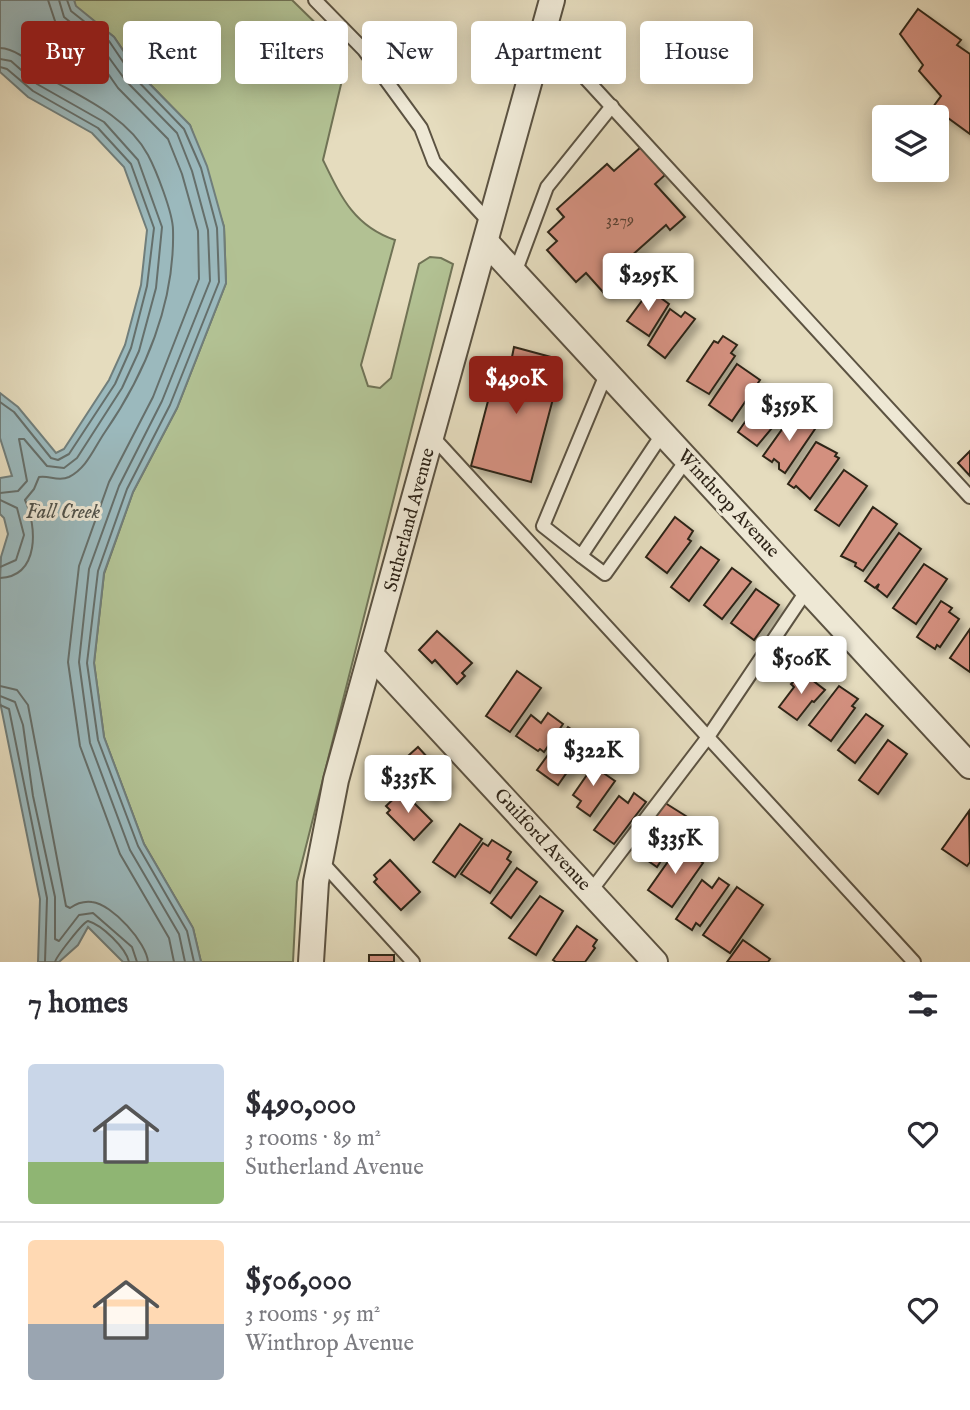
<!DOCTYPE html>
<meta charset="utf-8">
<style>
:root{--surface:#fff;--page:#f7f7f7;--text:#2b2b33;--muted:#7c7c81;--line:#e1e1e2;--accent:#8f2418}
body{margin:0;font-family:"IM FELL English",serif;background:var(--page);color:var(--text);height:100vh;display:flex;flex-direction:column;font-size:26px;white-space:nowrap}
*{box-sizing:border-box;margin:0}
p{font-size:23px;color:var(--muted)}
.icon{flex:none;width:38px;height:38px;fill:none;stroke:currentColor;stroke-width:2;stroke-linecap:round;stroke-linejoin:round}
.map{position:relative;height:962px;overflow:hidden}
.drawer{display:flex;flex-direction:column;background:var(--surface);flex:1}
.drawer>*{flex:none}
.hud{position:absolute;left:21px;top:21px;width:929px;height:63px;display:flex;gap:14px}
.tools{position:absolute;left:872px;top:105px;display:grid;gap:14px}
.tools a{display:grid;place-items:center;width:77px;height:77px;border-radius:7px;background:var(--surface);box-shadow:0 4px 18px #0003;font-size:35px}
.price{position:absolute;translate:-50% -60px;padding:0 16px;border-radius:7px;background:#fff;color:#222;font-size:23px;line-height:46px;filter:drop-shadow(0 2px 4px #0008)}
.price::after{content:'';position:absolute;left:50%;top:42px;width:21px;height:16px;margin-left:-10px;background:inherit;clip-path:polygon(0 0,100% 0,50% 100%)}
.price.selected{background:var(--accent);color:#fff}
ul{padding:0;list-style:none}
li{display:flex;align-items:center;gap:21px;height:175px;padding:0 28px}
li+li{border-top:2px solid var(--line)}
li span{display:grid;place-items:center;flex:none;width:196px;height:140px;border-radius:7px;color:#555}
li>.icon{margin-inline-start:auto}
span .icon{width:84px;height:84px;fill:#fffc;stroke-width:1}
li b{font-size:30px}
h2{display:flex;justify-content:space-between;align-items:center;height:84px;padding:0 28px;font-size:30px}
.pill{padding:0 24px;border-radius:7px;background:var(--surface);box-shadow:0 4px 18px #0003;font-size:24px;line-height:63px}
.pill.selected{background:var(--accent);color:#fff}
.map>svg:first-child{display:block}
.green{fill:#b2c193;stroke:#707356;stroke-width:2}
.water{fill:#9bb9bd;stroke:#707e7b;stroke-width:2}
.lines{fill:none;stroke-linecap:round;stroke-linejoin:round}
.shore{stroke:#656f6b;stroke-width:2}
.building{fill:#d3907f;stroke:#2f2519;stroke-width:2;filter:url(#shadow)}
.lane-casing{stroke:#5c5342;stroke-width:16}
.street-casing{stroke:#5c5342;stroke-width:28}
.lane{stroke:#eee8d5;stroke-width:12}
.street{stroke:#eee8d5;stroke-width:24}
.labels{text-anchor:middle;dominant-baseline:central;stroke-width:6;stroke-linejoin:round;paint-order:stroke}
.number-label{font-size:16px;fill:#584032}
.street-label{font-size:19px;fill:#2f2519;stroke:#eee8d5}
.water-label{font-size:21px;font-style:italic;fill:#4f514a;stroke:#eee8d5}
</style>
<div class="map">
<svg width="970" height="962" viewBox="0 0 970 962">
<defs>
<filter id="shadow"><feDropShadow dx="6" dy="6" stdDeviation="3.5" flood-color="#0004"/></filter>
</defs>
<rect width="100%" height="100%" fill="#e5dcbe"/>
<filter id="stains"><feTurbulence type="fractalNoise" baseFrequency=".00286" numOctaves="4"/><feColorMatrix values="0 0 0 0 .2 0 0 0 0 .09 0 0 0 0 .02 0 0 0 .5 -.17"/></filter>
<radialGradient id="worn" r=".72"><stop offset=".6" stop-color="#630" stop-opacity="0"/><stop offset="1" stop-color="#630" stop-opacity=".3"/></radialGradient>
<!-- green -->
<path class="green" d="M 74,0 L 292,0 L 339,46 L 343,76 L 323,160 C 341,197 354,226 395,240 L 361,365 L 368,386 L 380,388 L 391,378 L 419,264 L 430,257 L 441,258 L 453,264 L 297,882 L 293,962 L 201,962 L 193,928 L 144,844 L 104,737 L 94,663 L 104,574 L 133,492 L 177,408 L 226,283 L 224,227 L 190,125 L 137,71 L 114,37 L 75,6 Z"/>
<!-- water -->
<path class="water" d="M 0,0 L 74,0 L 76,6 L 114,37 L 137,71 L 190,125 L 207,166 L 224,227 L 226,283 L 177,408 L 133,492 L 104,573 L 94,663 L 104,737 L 144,844 L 193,928 L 201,962 L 123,962 L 88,927 L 78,945 L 59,962 L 38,962 L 40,899 L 0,702 L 0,580 L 1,557 L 8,534 L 4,518 L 0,514 L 0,478 L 12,476 L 0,438 L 0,393 L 18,407 L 56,453 L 64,449 L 109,380 L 125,345 L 141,285 L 147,230 L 124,167 L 92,133 L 28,97 L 0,72 Z"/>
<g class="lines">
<!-- shore -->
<g class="shore">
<path d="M 48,0 L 56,24 L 95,55 L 118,88 L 168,139 L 182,174 L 198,231 L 199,279 L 153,397 L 109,482 L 79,566 L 68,662 L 80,746 L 120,854 L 169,938 L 174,962"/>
<path d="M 59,0 L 64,17 L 102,48 L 126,81 L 177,133 L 192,171 L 208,230 L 210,281 L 162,401 L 119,486 L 89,569 L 79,662 L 90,743 L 130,850 L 179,934 L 185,962"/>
<path d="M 67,0 L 71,11 L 109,41 L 132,75 L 184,129 L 201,168 L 217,228 L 219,282 L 170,405 L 127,489 L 98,571 L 87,663 L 98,740 L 138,846 L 187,931 L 194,962"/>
<path d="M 0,48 C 22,49 39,73 57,83 C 90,101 129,120 148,155 C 156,170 173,213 173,230 C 175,303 145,374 105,432 C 94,448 87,468 69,477 C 58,482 49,475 39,477 L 34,489 L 25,500 C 37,526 40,576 0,578"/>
<path d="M 0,59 L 11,61 L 37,84 L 104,122 L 138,160 L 162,227 L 156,288 L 139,351 L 122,388 L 77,458 L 64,468 L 47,466 L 24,439 L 19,439 L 27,481 L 18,491 L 0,493"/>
<path d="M 0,67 L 7,69 L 33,91 L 98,128 L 131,164 L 154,228 L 147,286 L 131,348 L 115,384 L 69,454 L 58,460 L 51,458 L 14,412 L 0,402"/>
<path d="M 0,500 L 17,508 L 24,535 L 16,560 L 0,567"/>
<path d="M 0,686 L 17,690 L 28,705 L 66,906 L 70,908 C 77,903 84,901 92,902 C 112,904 147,943 148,962"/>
<path d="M 0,696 L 15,702 L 23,725 L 33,796 L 55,897 L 55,939 L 59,941 L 79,915 L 93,913 L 132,947 L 137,962"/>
<path d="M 0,705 L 9,709 L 47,898 L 45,962"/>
<path d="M 55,962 C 56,957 83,922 88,921 C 102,925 126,948 129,962"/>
</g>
</g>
<!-- building -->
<g class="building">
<path d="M 918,9 L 961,40 L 957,45 L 970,54 L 970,134 L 933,107 L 941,96 L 919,71 L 923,65 L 900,34 Z"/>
<path d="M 641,147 L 665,175 L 655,184 L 685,217 L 670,230 L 666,225 L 611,274 L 617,280 L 603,292 L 586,273 L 576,282 L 547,250 L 557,241 L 548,232 L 564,217 L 557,209 L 607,164 L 614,171 Z"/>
<path d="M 650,290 L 669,304 L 649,336 L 627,321 Z"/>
<path d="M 670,309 L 681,317 L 685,312 L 695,319 L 665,358 L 648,345 Z"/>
<path d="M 723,336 L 737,345 L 731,353 L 735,356 L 709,394 L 687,381 L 714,341 L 718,343 Z"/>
<path d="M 514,347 L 551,357 L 547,373 L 559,376 L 531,482 L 471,466 L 499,359 L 511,362 Z"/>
<path d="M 737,364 L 760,380 L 732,421 L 709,405 Z"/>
<path d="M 766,392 L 788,409 L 757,446 L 738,432 Z"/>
<path d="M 793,414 L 815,429 L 785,473 L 779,469 L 779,463 L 774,459 L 772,462 L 763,456 Z"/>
<path d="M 816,442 L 837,453 L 835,456 L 839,458 L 810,499 L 796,486 L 794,488 L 788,484 Z"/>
<path d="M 970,451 L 970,476 L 958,463 Z"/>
<path d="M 844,470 L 867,486 L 839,526 L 815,510 Z"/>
<path d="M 873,507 L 897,524 L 863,571 L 855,566 L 856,563 L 841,556 Z"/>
<path d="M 675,517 L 693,531 L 688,539 L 691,541 L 667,573 L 646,557 Z"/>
<path d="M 899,533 L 921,549 L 887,597 L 877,589 L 879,584 L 875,588 L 865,581 Z"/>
<path d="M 701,547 L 719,560 L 689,601 L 671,587 Z"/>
<path d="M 924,564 L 947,579 L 916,624 L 893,608 Z"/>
<path d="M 732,568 L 751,582 L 722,619 L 704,605 Z"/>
<path d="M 756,589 L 779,605 L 754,640 L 731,623 Z"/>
<path d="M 941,601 L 952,608 L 949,612 L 959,619 L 940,647 L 937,645 L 935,649 L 917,637 Z"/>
<path d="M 970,629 L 970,672 L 950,658 Z"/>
<path d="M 437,631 L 472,663 L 462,673 L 465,676 L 457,684 L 435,660 L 432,663 L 419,650 Z"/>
<path d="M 517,671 L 541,688 L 510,732 L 486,716 Z"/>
<path d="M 803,673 L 825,690 L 814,702 L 812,701 L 797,720 L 779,707 L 794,687 L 791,684 Z"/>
<path d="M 839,686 L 858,699 L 852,706 L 855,708 L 831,741 L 809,725 Z"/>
<path d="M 548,713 L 563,724 L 544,752 L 540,749 L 538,751 L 516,736 L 531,715 L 541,723 Z"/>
<path d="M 866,714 L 883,726 L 855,763 L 838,750 Z"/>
<path d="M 568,727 L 589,741 L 558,785 L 537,770 Z"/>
<path d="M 888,740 L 907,754 L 878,794 L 859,780 Z"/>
<path d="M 418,747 L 449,781 L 429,798 L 399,764 Z"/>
<path d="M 598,759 L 606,765 L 602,772 L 615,781 L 590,816 L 577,807 L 581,801 L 573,795 Z"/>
<path d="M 402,791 L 432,821 L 414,840 L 387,813 L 390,810 L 386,806 Z"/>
<path d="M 634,793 L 646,802 L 614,844 L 594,830 L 619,796 L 628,803 Z"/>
<path d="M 662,801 L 689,818 L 657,867 L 631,849 Z"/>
<path d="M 969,811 L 970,862 L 967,866 L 942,849 Z"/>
<path d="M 460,824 L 482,839 L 455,877 L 433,862 Z"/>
<path d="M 492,840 L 511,852 L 507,859 L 511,862 L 490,893 L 461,874 L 483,843 L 488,846 Z"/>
<path d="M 679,846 L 703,863 L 672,907 L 648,890 Z"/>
<path d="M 390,860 L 420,892 L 401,910 L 374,882 L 377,879 L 374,875 Z"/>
<path d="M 517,868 L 537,882 L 511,918 L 491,903 Z"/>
<path d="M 719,878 L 729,885 L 700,926 L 696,923 L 692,930 L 676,919 L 702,880 L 712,888 Z"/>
<path d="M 737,887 L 763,905 L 730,953 L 703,935 Z"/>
<path d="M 540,896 L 563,911 L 536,955 L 509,938 Z"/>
<path d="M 577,926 L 597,940 L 593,946 L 595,948 L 585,962 L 556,962 L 553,960 Z"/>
<path d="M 743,940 L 770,959 L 768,962 L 727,962 Z"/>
<rect x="369" y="955" width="25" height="7"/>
</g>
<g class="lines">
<defs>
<g id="lane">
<path d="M 315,0 L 364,50 L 421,128 L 434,162 L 491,224"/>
<path d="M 543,32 L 970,497"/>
<path d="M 515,273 L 547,187 L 612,106"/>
<path d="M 607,372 L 543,526 L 581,556 L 663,433"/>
<path d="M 432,436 L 914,962"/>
<path d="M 581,556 L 605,574 L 687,459"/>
<path d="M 320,860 L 413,962"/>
<path d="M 590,892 L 708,737 L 807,590"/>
</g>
<g id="street">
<path d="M 486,242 L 970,766"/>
<path d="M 373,657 L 655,962"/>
<path d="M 311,962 L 316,882 L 336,780 L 552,0"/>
</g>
</defs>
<!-- lane casing -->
<use href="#lane" class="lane-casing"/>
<!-- street casing -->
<use href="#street" class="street-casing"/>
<!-- lane -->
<use href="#lane" class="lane"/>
<!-- street -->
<use href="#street" class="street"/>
</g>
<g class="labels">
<!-- number labels -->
<g class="number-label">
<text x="620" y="221">3279</text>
</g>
<!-- street labels -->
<g class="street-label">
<text transform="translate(728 504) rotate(47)">Winthrop Avenue</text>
<text transform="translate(410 520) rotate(-75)">Sutherland Avenue</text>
<text transform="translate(542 840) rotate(47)">Guilford Avenue</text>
</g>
<!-- water labels -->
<g class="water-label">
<text x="63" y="512">Fall Creek</text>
</g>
</g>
<rect width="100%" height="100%" filter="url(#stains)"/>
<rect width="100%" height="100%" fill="url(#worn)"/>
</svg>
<div class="tools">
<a><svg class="icon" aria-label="layers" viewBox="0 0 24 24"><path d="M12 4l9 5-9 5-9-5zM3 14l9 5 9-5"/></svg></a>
</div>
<b class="price" style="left:648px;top:313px">$295K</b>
<b class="price selected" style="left:516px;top:416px">$490K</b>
<b class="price" style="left:789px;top:443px">$359K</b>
<b class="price" style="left:801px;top:696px">$506K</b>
<b class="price" style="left:593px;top:788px">$322K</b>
<b class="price" style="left:408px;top:815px">$335K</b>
<b class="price" style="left:675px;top:876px">$335K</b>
<div class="hud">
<a class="pill selected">Buy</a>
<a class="pill">Rent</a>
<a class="pill">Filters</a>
<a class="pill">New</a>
<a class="pill">Apartment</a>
<a class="pill">House</a>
</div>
</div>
<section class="drawer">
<h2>7 homes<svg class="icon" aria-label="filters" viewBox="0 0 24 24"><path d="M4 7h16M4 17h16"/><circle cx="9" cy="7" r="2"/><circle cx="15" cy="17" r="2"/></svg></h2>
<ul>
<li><span style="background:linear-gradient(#c9d6e8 70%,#8fb573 0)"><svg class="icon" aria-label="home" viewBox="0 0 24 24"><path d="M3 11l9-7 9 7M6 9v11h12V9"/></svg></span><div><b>$490,000</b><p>3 rooms · 89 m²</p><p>Sutherland Avenue</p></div><svg class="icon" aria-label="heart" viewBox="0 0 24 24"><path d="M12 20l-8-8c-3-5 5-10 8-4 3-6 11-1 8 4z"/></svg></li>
<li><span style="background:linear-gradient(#ffd9b3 60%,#9aa5b1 0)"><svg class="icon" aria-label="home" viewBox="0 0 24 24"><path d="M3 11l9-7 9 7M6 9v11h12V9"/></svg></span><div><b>$506,000</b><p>3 rooms · 95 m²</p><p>Winthrop Avenue</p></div><svg class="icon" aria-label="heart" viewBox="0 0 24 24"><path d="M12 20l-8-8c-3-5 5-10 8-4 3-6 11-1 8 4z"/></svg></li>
</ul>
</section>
